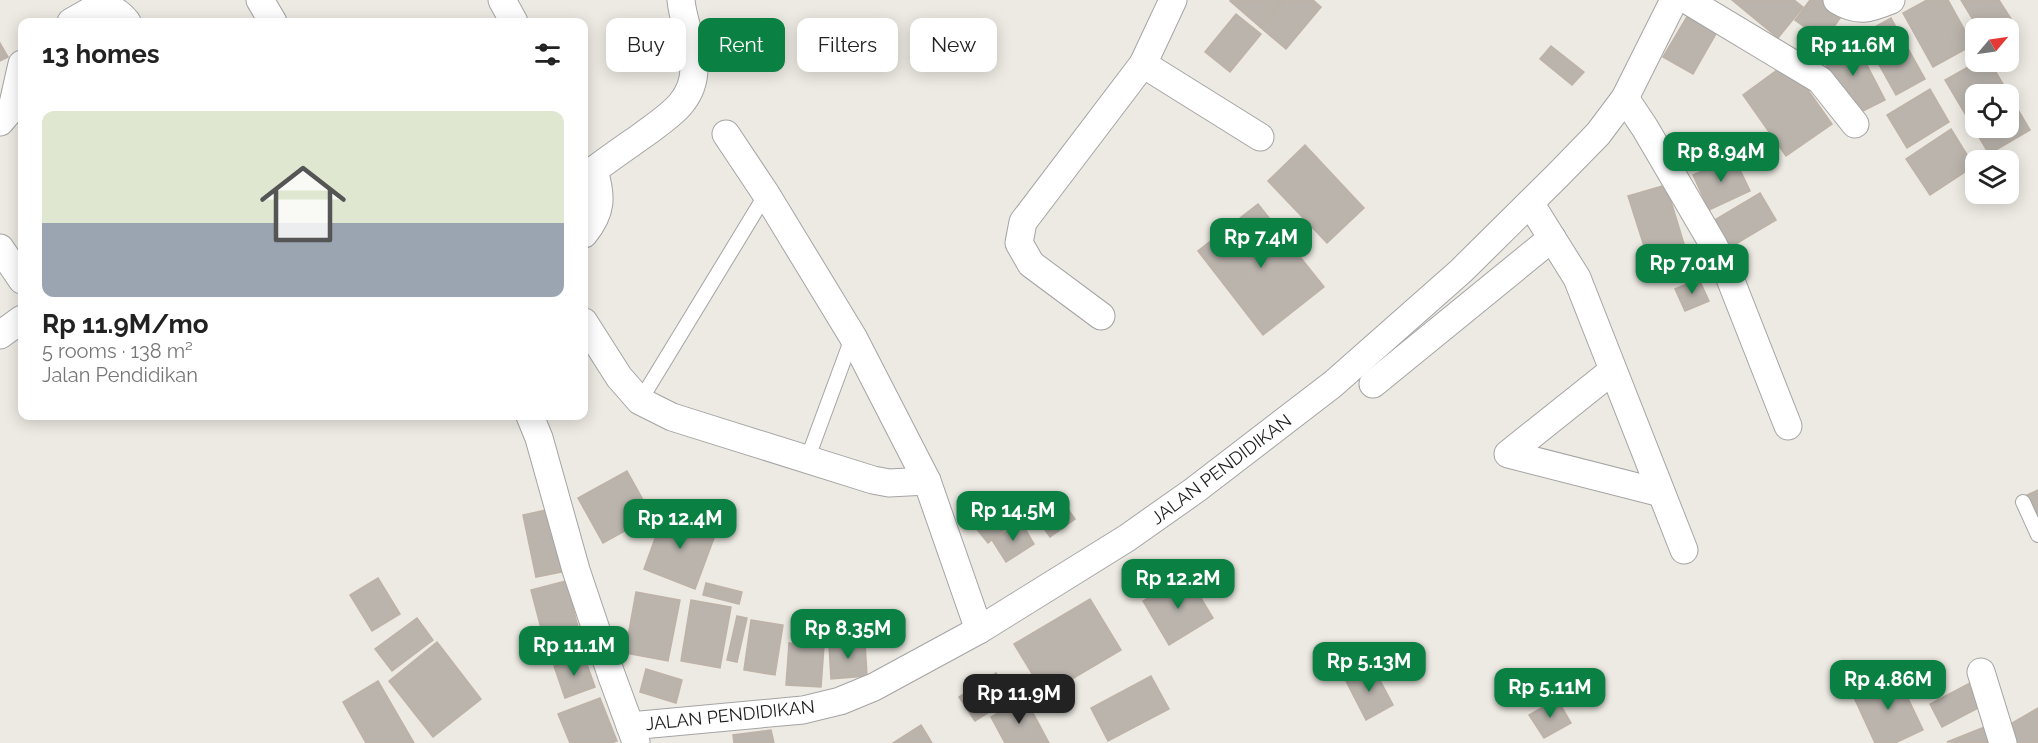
<!DOCTYPE html>
<meta charset="utf-8">
<style>
:root{--surface:#fff;--page:#f2f2f2;--text:#222;--muted:#767676;--accent:#0b8043}
body{margin:0;font-family:Raleway,sans-serif;background:var(--page);color:var(--text);height:100vh;display:flex;flex-direction:column;font-size:22px;white-space:nowrap}
*{box-sizing:border-box;margin:0}
p{font-size:20px;color:var(--muted)}
.icon{flex:none;width:33px;height:33px;fill:none;stroke:currentColor;stroke-width:2;stroke-linecap:round;stroke-linejoin:round}
.map{position:relative;flex:1;overflow:hidden}
.drawer{position:absolute;left:18px;top:18px;width:570px;height:402px;display:flex;flex-direction:column;background:var(--surface);border-radius:12px;box-shadow:0 3px 15px #0003}
.drawer>*{flex:none}
.top-card{position:absolute;left:606px;top:18px;width:570px;height:54px;display:flex;gap:12px}
.needle{width:39px;rotate:61deg}
.buttons{position:absolute;left:1965px;top:18px;display:grid;gap:12px}
.buttons a{display:grid;place-items:center;width:54px;height:54px;border-radius:12px;background:var(--surface);box-shadow:0 3px 15px #0003;font-size:30px}
.price{position:absolute;translate:-50% -51px;padding:0 14px;border-radius:12px;background:var(--accent);color:#fff;font-size:20px;line-height:39px;filter:drop-shadow(0 2px 3px #0008)}
.price::after{content:'';position:absolute;left:50%;top:36px;width:18px;height:14px;margin-left:-9px;background:inherit;clip-path:polygon(0 0,100% 0,50% 100%)}
.price.on{background:#222;color:#fff}
ul{padding:0;list-style:none}
li{display:grid;align-content:center;gap:12px;height:318px;padding:0 24px}
li span{display:grid;place-items:center;height:186px;border-radius:12px;color:#555}
li>.icon{margin-inline-start:auto}
span .icon{width:108px;height:108px;fill:#fffc;stroke-width:1}
li b{font-size:26px}
h2{display:flex;justify-content:space-between;align-items:center;height:72px;padding:0 24px;font-size:26px}
.pill{padding:0 21px;border-radius:12px;background:var(--surface);box-shadow:0 3px 15px #0003;font-size:21px;line-height:54px}
.pill.on{background:var(--accent);color:#fff}
.map>svg:first-child{display:block}
.building{fill:#bab4ad;stroke:#beb2a7;stroke-width:1.5;fill-rule:evenodd}
.lines{fill:none;stroke-linecap:round;stroke-linejoin:round}
.lane-casing{stroke:#a4a4a4;stroke-width:16}
.street-casing{stroke:#a4a4a4;stroke-width:29}
.lane{stroke:#fff;stroke-width:14}
.street{stroke:#fff;stroke-width:27}
.labels{text-anchor:middle;dominant-baseline:central;stroke-width:5;stroke-linejoin:round;paint-order:stroke}
.street-label{font-size:18px;fill:#1d1d1d;stroke:#fff}
</style>
<div class="map">
<svg width="2038" height="743" viewBox="0 0 2038 743">
<rect width="100%" height="100%" fill="#edeae3"/>
<!-- building -->
<g class="building">
<path d="M 1231,0 L 1283,0 L 1260,27 L 1230,1 Z"/>
<path d="M 1283,0 L 1313,0 L 1321,7 L 1286,49 L 1260,27 Z"/>
<path d="M 1732,0 L 1794,0 L 1803,7 L 1778,38 Z"/>
<path d="M 1810,0 L 1824,0 L 1843,14 L 1824,41 L 1795,20 Z"/>
<path d="M 1927,0 L 1948,0 L 1973,45 L 1933,67 L 1903,13 Z"/>
<path d="M 1961,0 L 1999,0 L 2013,22 L 2003,28 L 1978,28 Z"/>
<path d="M 1236,14 L 1261,34 L 1230,72 L 1205,52 Z"/>
<path d="M 1688,15 L 1717,32 L 1693,74 L 1663,57 Z"/>
<path d="M 1891,18 L 1925,79 L 1896,95 L 1862,34 Z"/>
<path d="M 1853,38 L 1885,100 L 1853,116 L 1821,55 Z"/>
<path d="M 0,43 L 8,57 L 0,61 Z"/>
<path d="M 1551,46 L 1584,72 L 1572,85 L 1540,59 Z"/>
<path d="M 1788,62 L 1832,124 L 1786,156 L 1743,95 Z"/>
<path d="M 1977,62 L 1990,62 L 2030,130 L 1989,154 L 1945,80 ZM 1976,94 L 2008,94 L 2008,128 L 1976,128 Z"/>
<path d="M 1930,89 L 1949,122 L 1907,148 L 1887,115 Z"/>
<path d="M 1951,129 L 1974,166 L 1930,195 L 1906,159 Z"/>
<path d="M 1305,145 L 1364,208 L 1327,243 L 1268,181 Z"/>
<path d="M 1734,157 L 1750,191 L 1709,210 L 1693,175 Z"/>
<path d="M 1666,185 L 1688,257 L 1651,268 L 1628,196 Z"/>
<path d="M 1760,193 L 1776,220 L 1729,248 L 1713,221 Z"/>
<path d="M 1258,204 L 1324,287 L 1263,335 L 1198,251 Z"/>
<path d="M 1699,279 L 1709,301 L 1685,311 L 1675,289 Z"/>
<path d="M 627,471 L 652,516 L 603,543 L 578,498 Z"/>
<path d="M 2038,490 L 2038,521 L 2025,496 Z"/>
<path d="M 1058,495 L 1075,519 L 1050,537 L 1033,513 Z"/>
<path d="M 995,502 L 1013,523 L 988,543 L 971,522 Z"/>
<path d="M 555,508 L 567,571 L 536,577 L 523,515 Z"/>
<path d="M 665,511 L 717,530 L 695,589 L 644,569 Z"/>
<path d="M 1021,522 L 1034,544 L 1006,562 L 992,540 Z"/>
<path d="M 1187,575 L 1213,618 L 1169,645 L 1143,601 Z"/>
<path d="M 378,578 L 400,614 L 372,631 L 350,595 Z"/>
<path d="M 566,581 L 583,646 L 548,655 L 531,590 Z"/>
<path d="M 706,583 L 742,592 L 739,604 L 703,595 Z"/>
<path d="M 636,592 L 680,600 L 668,661 L 625,653 Z"/>
<path d="M 1090,599 L 1121,650 L 1045,695 L 1014,644 Z"/>
<path d="M 691,600 L 731,607 L 720,668 L 681,661 Z"/>
<path d="M 737,616 L 747,618 L 737,662 L 727,660 Z"/>
<path d="M 417,618 L 433,640 L 392,671 L 375,649 Z"/>
<path d="M 751,620 L 783,625 L 775,675 L 744,670 Z"/>
<path d="M 437,642 L 481,699 L 433,737 L 389,681 Z"/>
<path d="M 865,642 L 867,676 L 831,679 L 829,645 Z"/>
<path d="M 789,643 L 824,646 L 821,687 L 786,685 Z"/>
<path d="M 584,656 L 595,687 L 565,698 L 554,666 Z"/>
<path d="M 1373,667 L 1393,705 L 1366,720 L 1346,681 Z"/>
<path d="M 646,669 L 682,680 L 676,703 L 640,692 Z"/>
<path d="M 996,673 L 1011,698 L 975,721 L 959,697 Z"/>
<path d="M 1896,673 L 1923,730 L 1895,743 L 1875,743 L 1852,693 Z"/>
<path d="M 1151,676 L 1169,709 L 1108,741 L 1091,708 Z"/>
<path d="M 378,681 L 414,743 L 366,743 L 343,702 Z"/>
<path d="M 1970,683 L 1982,706 L 1942,727 L 1930,704 Z"/>
<path d="M 600,698 L 617,741 L 611,743 L 570,743 L 558,714 Z"/>
<path d="M 1025,698 L 1049,743 L 1005,743 L 991,717 Z"/>
<path d="M 1557,699 L 1571,723 L 1544,738 L 1529,715 Z"/>
<path d="M 2038,708 L 2038,743 L 2017,743 L 2007,726 Z"/>
<path d="M 921,725 L 932,743 L 893,743 Z"/>
<path d="M 1987,726 L 1993,743 L 1947,742 Z"/>
<path d="M 771,730 L 774,743 L 734,743 L 733,735 Z"/>
</g>
<g class="lines">
<defs>
<g id="lane">
<path d="M 640,401 L 766,194"/>
<path d="M 807,460 L 852,338"/>
<path d="M 2023,502 L 2038,535"/>
</g>
<g id="street">
<path d="M 260,0 L 273,22"/>
<path d="M 502,0 L 514,22"/>
<path d="M 1687,0 L 1820,80 L 1855,124"/>
<path d="M 1837,0 C 1858,13 1869,9 1891,0"/>
<path d="M 71,22 L 101,5 C 113,8 120,13 127,22"/>
<path d="M 1143,64 L 1260,137"/>
<path d="M 1625,98 L 1645,128 L 1713,244 L 1729,276 L 1788,426"/>
<path d="M 0,122 L 12,108 L 22,64"/>
<path d="M 726,134 L 766,194 L 853,337 L 927,481 L 979,630"/>
<path d="M 1530,203 L 1577,278 L 1684,550"/>
<path d="M 584,234 C 602,212 602,197 594,170 C 610,158 626,147 643,135 C 667,117 694,102 694,68 C 695,45 683,23 681,0"/>
<path d="M 0,248 L 22,280"/>
<path d="M 1101,316 L 1031,264 L 1019,243 L 1023,222 L 1143,64 L 1173,0"/>
<path d="M 584,322 L 619,377 L 640,401 L 672,417 L 873,480 L 889,483 L 927,481"/>
<path d="M 0,335 L 22,319"/>
<path d="M 1612,371 L 1508,454 L 1661,493"/>
<path d="M 1373,384 L 1552,238"/>
<path d="M 530,416 L 539,438 L 576,570 L 611,674 L 636,742"/>
<path d="M 1981,672 L 2003,743"/>
<path d="M 630,726 L 803,710 L 840,701 L 874,687 L 979,630 L 1127,538 L 1195,490 L 1333,384 L 1461,271 L 1558,175 L 1598,134 L 1625,98 L 1674,0"/>
</g>
</defs>
<!-- lane casing -->
<use href="#lane" class="lane-casing"/>
<!-- street casing -->
<use href="#street" class="street-casing"/>
<!-- lane -->
<use href="#lane" class="lane"/>
<!-- street -->
<use href="#street" class="street"/>
</g>
<g class="labels">
<!-- street labels -->
<g class="street-label">
<text transform="translate(1221 469) rotate(-37)">JALAN PENDIDIKAN</text>
<text transform="translate(730 715) rotate(-6)">JALAN PENDIDIKAN</text>
</g>
</g>
</svg>
<div class="buttons">
<a><svg class="needle" viewBox="-14 -14 28 28"><path d="M0-13l5 13h-10z" fill="#e53935"/><path d="M0 13l5-13h-10z" fill="#767676"/></svg></a>
<a><svg class="icon" aria-label="locate" viewBox="0 0 24 24"><circle cx="12" cy="12" r="6"/><path d="M12 2v4M12 18v4M2 12h4M18 12h4"/></svg></a>
<a><svg class="icon" aria-label="layers" viewBox="0 0 24 24"><path d="M12 4l9 5-9 5-9-5zM3 14l9 5 9-5"/></svg></a>
</div>
<b class="price" style="left:1853px;top:77px">Rp 11.6M</b>
<b class="price" style="left:1721px;top:183px">Rp 8.94M</b>
<b class="price" style="left:1261px;top:269px">Rp 7.4M</b>
<b class="price" style="left:1692px;top:295px">Rp 7.01M</b>
<b class="price" style="left:1013px;top:542px">Rp 14.5M</b>
<b class="price" style="left:680px;top:550px">Rp 12.4M</b>
<b class="price" style="left:1178px;top:610px">Rp 12.2M</b>
<b class="price" style="left:848px;top:660px">Rp 8.35M</b>
<b class="price" style="left:574px;top:677px">Rp 11.1M</b>
<b class="price" style="left:1369px;top:693px">Rp 5.13M</b>
<b class="price" style="left:1888px;top:711px">Rp 4.86M</b>
<b class="price" style="left:1550px;top:719px">Rp 5.11M</b>
<b class="price on" style="left:1019px;top:725px">Rp 11.9M</b>
<div class="top-card">
<a class="pill">Buy</a>
<a class="pill on">Rent</a>
<a class="pill">Filters</a>
<a class="pill">New</a>
</div>
<section class="drawer">
<h2>13 homes<svg class="icon" aria-label="filters" viewBox="0 0 24 24"><path d="M4 7h16M4 17h16"/><circle cx="9" cy="7" r="2"/><circle cx="15" cy="17" r="2"/></svg></h2>
<ul>
<li><span style="background:linear-gradient(#dfe7d0 60%,#9aa5b1 0)"><svg class="icon" aria-label="home" viewBox="0 0 24 24"><path d="M3 11l9-7 9 7M6 9v11h12V9"/></svg></span><div><b>Rp 11.9M/mo</b><p>5 rooms · 138 m²</p><p>Jalan Pendidikan</p></div></li>
</ul>
</section>
</div>
